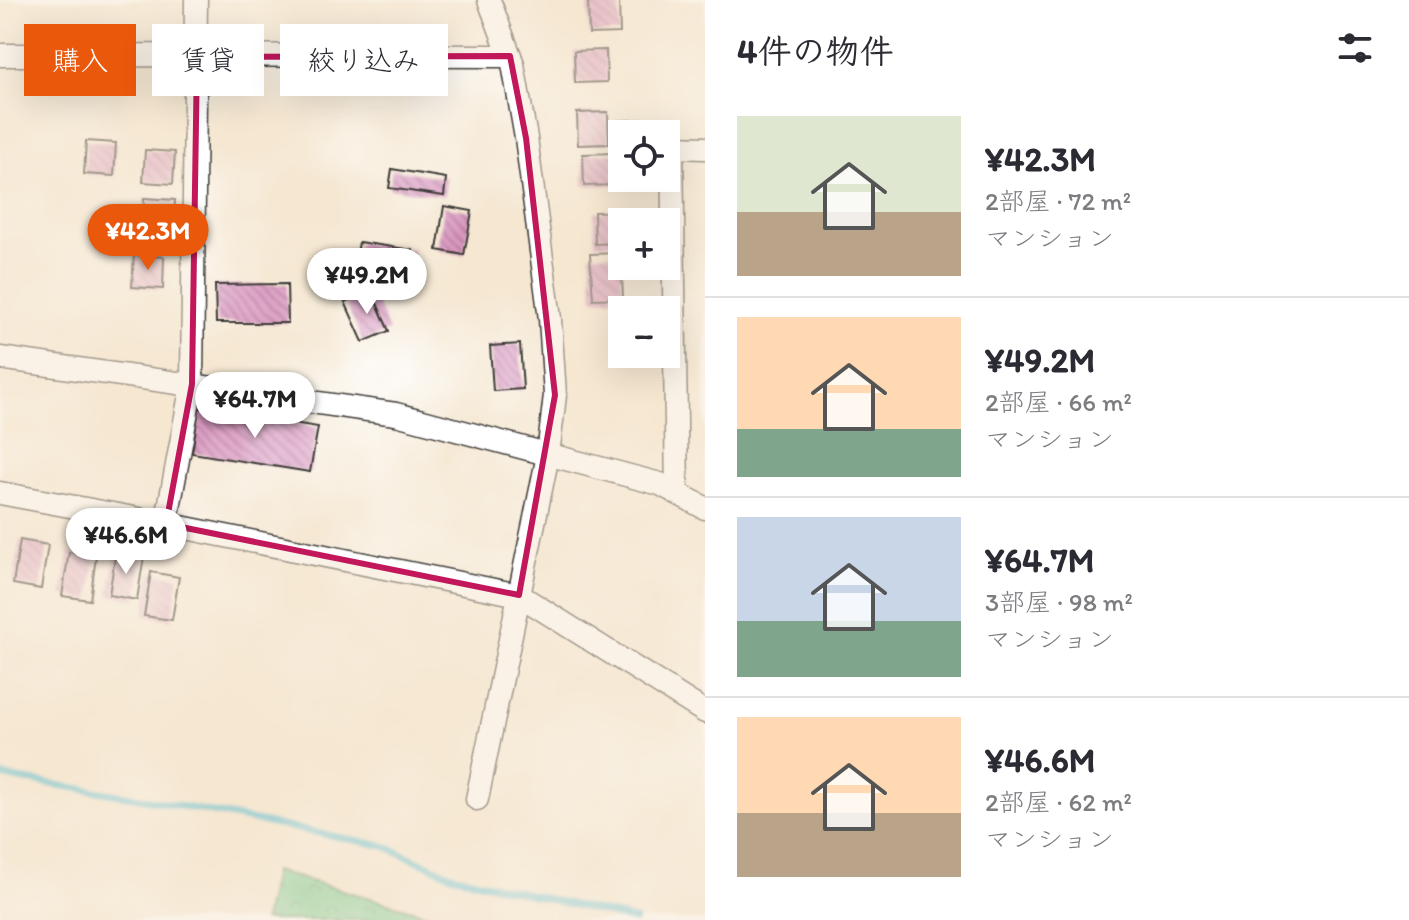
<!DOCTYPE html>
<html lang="ja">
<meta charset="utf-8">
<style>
:root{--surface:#fff;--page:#f7f7f7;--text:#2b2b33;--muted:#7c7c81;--line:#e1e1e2;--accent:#ea580c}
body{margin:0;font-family:Itim,"Klee One",sans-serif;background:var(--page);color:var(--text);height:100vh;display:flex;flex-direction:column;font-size:30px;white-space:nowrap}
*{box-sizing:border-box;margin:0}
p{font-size:26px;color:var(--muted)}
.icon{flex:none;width:44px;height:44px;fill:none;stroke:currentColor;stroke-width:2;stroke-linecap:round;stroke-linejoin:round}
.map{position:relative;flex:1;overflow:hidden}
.drawer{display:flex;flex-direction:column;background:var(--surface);width:704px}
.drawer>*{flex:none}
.top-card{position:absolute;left:24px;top:24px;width:560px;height:72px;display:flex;gap:16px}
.fabs{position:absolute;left:608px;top:120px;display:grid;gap:16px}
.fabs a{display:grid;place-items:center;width:72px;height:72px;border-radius:0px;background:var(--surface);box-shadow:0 8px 32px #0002;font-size:40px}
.price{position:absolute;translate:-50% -68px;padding:0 18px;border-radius:28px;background:#fff;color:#222;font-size:26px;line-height:52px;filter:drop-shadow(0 2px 4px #0008)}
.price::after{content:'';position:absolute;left:50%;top:48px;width:24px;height:18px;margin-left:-12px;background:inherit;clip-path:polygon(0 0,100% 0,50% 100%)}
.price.active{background:var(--accent);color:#fff}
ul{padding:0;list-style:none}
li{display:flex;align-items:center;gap:24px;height:200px;padding:0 32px}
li+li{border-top:2px solid var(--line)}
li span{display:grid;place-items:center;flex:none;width:224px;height:160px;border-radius:0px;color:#555}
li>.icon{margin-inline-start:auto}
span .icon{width:96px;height:96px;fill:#fffc;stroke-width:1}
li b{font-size:34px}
h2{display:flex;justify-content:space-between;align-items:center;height:96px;padding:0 32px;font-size:34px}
.pill{padding:0 28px;border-radius:0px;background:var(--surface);box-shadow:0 8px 32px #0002;font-size:28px;line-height:72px}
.pill.active{background:var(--accent);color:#fff}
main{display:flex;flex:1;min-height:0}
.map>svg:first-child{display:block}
.park{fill:url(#park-crowns);stroke:#487456;stroke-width:2}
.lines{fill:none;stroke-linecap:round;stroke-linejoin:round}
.stream{stroke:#55bcd3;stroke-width:7}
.building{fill:url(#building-back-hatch)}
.minor-casing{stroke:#3d3a37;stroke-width:25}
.minor{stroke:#fff;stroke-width:22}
.marked{fill:none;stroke:#c2185b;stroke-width:6;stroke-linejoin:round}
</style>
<main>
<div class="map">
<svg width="705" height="920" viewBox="0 0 705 920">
<defs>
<pattern id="park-crowns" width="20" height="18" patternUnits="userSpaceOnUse" patternTransform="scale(2)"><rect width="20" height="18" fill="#74cb91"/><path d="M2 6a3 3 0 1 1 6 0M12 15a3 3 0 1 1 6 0" fill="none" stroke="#64ae7c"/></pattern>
<pattern id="building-back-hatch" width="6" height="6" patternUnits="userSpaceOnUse" patternTransform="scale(2)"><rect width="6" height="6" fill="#d995be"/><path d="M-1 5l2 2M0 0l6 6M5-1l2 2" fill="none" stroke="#af799a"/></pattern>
</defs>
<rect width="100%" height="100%" fill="#fff"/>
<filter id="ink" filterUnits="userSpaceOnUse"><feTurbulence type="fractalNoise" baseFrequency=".0125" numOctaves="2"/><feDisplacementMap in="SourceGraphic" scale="16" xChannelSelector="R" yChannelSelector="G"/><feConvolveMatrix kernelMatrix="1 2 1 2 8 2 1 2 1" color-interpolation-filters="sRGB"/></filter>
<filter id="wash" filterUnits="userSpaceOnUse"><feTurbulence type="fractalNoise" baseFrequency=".006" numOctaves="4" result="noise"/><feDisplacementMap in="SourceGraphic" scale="32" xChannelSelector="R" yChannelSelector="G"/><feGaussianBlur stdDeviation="1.8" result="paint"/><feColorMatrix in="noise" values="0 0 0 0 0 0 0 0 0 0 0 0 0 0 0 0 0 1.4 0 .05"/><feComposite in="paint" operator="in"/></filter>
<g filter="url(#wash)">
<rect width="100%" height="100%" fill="#f5e7d1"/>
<!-- park -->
<path class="park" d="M 274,871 L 448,920 L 264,920 Z"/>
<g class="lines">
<!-- stream -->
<path class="stream" d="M 0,776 L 139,798 L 384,846 L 451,875 L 635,920"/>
</g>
<g id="blocks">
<!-- building -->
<g class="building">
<path d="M 619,1 L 620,33 L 589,34 L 588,2 Z"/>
<path d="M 606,50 L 607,82 L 575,83 L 574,51 Z"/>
<path d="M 608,112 L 609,144 L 578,145 L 577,113 Z"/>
<path d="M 649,119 L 650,134 L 622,134 L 622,140 L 618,140 L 616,121 Z"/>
<path d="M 86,141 L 116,143 L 114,176 L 84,174 Z"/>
<path d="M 145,150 L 175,152 L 173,184 L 143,182 Z"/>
<path d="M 615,153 L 616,185 L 584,186 L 583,154 Z"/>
<path d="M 392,169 L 446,178 L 444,196 L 389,188 Z"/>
<path d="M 144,198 L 175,200 L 173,233 L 143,231 Z"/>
<path d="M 444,206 L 472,211 L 464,255 L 437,250 Z"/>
<path d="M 626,211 L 626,222 L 622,222 L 622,243 L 595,244 L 594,212 Z"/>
<path d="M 359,242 L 413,250 L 411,269 L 356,260 Z"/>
<path d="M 621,253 L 623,298 L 593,299 L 590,254 Z"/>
<path d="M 134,255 L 164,257 L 163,289 L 132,287 Z"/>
<path d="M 287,284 L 288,323 L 216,323 L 215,285 Z"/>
<path d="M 371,290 L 389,331 L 363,342 L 345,302 Z"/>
<path d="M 520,344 L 523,389 L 493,391 L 490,346 Z"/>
<path d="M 199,408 L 318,427 L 310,472 L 192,453 Z"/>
<path d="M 20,540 L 48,545 L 41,589 L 13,584 Z"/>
<path d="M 116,551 L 144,556 L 137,600 L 109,595 Z"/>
<path d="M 69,552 L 96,557 L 90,600 L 62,596 Z"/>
<path d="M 151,572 L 179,577 L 172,620 L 144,616 Z"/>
</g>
</g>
</g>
<g filter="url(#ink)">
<use href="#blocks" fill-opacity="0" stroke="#3d3a37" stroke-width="2"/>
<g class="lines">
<defs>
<g id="minor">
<path d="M 0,55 L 510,56"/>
<path d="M 0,358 L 396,414 L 660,484 L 705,508"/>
<path d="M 0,493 L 166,524 L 519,595 L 705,712"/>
<path d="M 677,493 L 672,147 L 705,148"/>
<path d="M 166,524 L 192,384 L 196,0"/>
<path d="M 477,799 L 548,455 L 555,395 L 550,319 L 526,138 L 513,64 L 489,0"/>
</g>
</defs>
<!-- minor casing -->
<use href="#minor" class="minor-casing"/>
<!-- minor -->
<use href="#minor" class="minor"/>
</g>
</g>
<!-- marked area -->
<path d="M0 0H705V920H0ZM 510,56 L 526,138 L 555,395 L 519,595 L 166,524 L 192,384 L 197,57 Z" fill="#f5e7d1" fill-opacity=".55" fill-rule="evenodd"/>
<path class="marked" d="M 510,56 L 526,138 L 555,395 L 519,595 L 166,524 L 192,384 L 197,57 Z"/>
</svg>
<div class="fabs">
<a><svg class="icon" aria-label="locate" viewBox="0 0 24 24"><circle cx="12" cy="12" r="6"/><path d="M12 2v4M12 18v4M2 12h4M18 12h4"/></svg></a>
<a>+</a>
<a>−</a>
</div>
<b class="price active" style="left:148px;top:272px">¥42.3M</b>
<b class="price" style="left:367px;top:316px">¥49.2M</b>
<b class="price" style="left:255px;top:440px">¥64.7M</b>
<b class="price" style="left:126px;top:576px">¥46.6M</b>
<div class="top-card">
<a class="pill active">購入</a>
<a class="pill">賃貸</a>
<a class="pill">絞り込み</a>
</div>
</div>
<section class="drawer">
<h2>4件の物件<svg class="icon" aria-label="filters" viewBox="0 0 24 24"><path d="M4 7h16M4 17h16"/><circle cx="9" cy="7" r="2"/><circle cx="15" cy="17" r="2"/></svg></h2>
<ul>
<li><span style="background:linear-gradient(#dfe7d0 60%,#b9a48a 0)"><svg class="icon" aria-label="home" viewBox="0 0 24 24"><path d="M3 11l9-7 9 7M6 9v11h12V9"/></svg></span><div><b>¥42.3M</b><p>2部屋 · 72 m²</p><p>マンション</p></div></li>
<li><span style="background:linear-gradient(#ffd9b3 70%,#7fa58c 0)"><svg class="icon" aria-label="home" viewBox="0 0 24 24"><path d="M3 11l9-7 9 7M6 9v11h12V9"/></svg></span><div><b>¥49.2M</b><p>2部屋 · 66 m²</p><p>マンション</p></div></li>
<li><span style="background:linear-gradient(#c9d6e8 65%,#7fa58c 0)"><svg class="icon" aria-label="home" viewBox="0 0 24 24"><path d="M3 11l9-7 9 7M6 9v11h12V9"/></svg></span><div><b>¥64.7M</b><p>3部屋 · 98 m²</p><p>マンション</p></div></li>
<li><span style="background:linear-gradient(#ffd9b3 60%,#b9a48a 0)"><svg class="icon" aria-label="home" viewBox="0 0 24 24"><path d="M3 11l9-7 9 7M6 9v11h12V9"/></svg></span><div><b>¥46.6M</b><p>2部屋 · 62 m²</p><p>マンション</p></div></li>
</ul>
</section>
</main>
